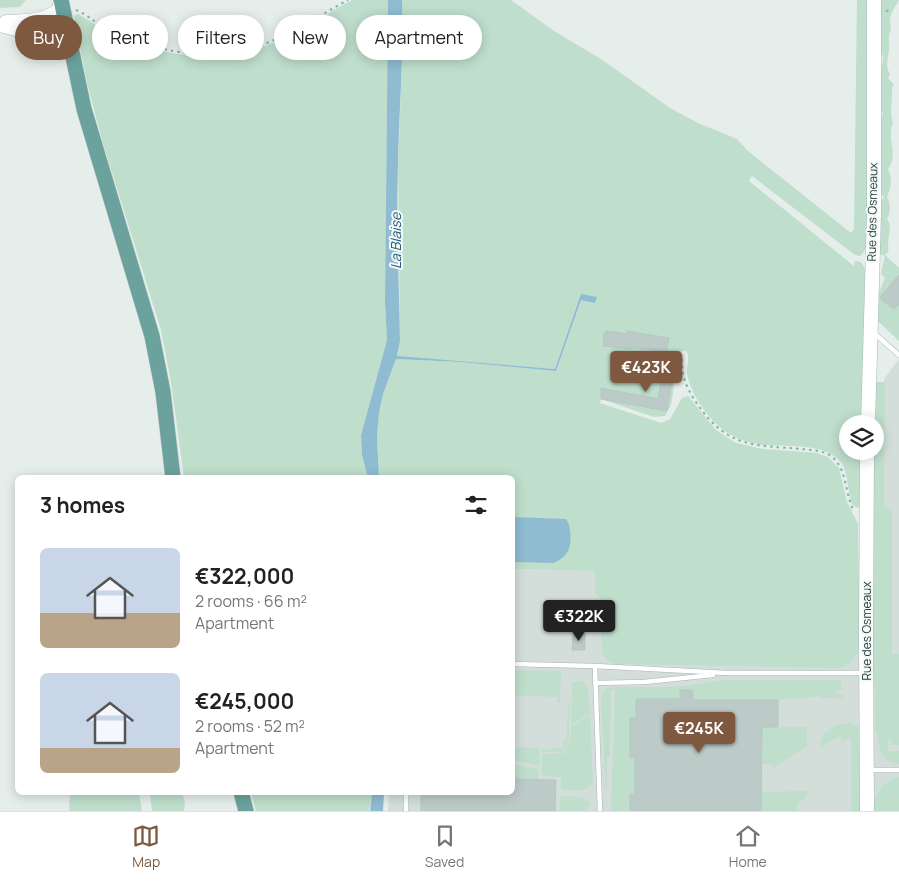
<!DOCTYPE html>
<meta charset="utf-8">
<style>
:root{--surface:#fff;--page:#f6f6f6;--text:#222;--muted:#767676;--line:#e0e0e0;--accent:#7e593f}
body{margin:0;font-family:Manrope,sans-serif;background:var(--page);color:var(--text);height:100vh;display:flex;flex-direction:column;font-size:19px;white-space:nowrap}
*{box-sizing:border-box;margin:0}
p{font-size:16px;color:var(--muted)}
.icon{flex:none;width:28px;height:28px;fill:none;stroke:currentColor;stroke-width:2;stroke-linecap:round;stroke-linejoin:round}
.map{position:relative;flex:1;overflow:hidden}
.details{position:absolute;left:15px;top:475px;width:500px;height:320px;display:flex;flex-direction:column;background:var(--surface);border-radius:8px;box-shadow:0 2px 12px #0003}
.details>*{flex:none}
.guide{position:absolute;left:15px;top:15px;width:500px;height:45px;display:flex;gap:10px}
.fabs{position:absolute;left:839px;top:415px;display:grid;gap:10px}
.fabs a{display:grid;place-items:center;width:45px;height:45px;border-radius:50%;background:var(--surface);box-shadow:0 2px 12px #0003;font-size:25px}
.price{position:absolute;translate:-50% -42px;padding:0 11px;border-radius:5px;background:var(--accent);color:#fff;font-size:16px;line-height:32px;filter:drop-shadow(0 1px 2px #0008)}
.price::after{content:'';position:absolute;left:50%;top:30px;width:15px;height:11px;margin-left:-8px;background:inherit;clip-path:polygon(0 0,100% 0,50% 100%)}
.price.current{background:#222;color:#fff}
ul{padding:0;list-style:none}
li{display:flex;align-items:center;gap:15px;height:125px;padding:0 25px}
li span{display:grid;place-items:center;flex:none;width:140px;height:100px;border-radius:8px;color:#555}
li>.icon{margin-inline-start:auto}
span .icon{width:60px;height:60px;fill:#fffc;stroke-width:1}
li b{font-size:21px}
h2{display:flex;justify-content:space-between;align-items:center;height:60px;padding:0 25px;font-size:21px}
.chip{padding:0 18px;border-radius:22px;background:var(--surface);box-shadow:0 2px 12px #0003;font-size:18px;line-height:45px}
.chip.current{background:var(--accent);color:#fff}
.tab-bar{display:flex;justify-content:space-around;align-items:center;height:70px;border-top:1px solid var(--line);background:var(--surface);font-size:14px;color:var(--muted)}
.tab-bar a{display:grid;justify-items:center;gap:2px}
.tab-bar .current{color:var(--accent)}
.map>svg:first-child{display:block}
.built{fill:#d3deda}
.green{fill:#bfdecc}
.water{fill:#8fbcd1}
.building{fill:#bdcbc8;stroke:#b7c7c3}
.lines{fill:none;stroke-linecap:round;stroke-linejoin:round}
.lane-casing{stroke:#a7b6b3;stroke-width:5.5}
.secondary-casing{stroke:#a3b9b5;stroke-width:15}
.primary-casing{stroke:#c2c9c8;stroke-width:16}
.path{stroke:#86b0aa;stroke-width:2;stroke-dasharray:2.5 4;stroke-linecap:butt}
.lane{stroke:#fff;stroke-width:4.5}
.secondary{stroke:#fff;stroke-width:14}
.primary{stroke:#6ba29d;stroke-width:15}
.labels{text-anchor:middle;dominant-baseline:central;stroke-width:4;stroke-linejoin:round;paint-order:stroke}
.street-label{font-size:12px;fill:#243f3c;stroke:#f5faf8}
.water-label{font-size:14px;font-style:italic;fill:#1f5c7a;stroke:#f5faf8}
</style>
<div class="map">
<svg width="899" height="811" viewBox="0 0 899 811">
<rect width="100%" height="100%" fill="#e5eeeb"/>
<!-- built -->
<path class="built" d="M 899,359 L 899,811 L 388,811 L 389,793 L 512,792 L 513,569 L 595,571 L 595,594 L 602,600 L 603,651 L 884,652 L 884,379 Z"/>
<!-- green -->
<g class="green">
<path d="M 0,0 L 26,0 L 20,7 L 0,8 Z"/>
<path d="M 352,0 L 388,0 L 385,302 L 387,340 L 361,435 L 362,455 L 368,477 L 184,477 L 171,382 L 161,330 L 102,140 L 87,83 L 74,16 L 78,14 C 89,20 99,28 111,34 C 148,51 209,65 249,52 C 285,41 319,18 352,0 Z"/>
<path d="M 402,0 L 511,0 L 554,31 L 601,59 L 670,108 L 698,123 L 737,139 L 748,151 L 851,233 L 854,229 L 857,0 L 869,0 L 868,217 C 868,229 870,248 860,256 L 855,255 L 752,176 L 749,181 L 854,266 L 855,261 C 861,261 863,264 865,269 L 863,424 L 848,424 L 848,451 L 862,451 L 860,506 L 857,508 L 852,504 C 847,492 849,475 842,464 C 828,442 786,447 763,445 C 749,443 732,438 721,428 C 706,416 690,392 687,373 C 686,366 691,358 686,351 L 682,351 L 679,354 L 671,405 L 665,416 L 654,417 L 601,399 L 600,403 L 661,423 L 670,419 L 682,398 L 688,396 L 716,430 L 736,443 L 763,449 L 817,453 L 828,457 L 839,468 L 847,502 L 858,524 L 860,646 C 857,656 850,667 839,668 L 622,664 C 615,664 608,663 604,656 C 600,649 602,611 602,600 L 595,594 L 595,571 L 513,569 L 512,478 L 379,478 L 377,437 L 379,413 L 383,394 L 396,359 L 461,362 L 556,371 L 581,300 L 597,298 L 581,295 L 555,369 L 397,357 L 400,341 L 398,166 L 403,37 Z"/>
<path d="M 881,0 L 899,0 C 892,13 888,14 891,30 C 887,37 890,42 889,50 C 888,59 885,66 890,74 L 888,78 L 894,85 L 892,87 C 893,99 889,112 893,123 C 886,140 899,154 888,169 C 893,179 891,187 887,197 C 891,205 891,211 887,219 C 893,228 888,233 888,243 C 888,246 889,249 888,252 L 885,255 L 899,268 L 899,341 L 877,320 L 875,302 L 885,278 L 881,274 L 885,256 L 880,254 L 878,244 L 881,242 L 879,224 L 881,220 C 877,211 879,205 884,197 L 879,192 L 881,169 L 878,158 L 881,140 L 879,125 L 883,114 L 879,106 L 880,68 C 884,62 885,55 879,50 Z"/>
<path d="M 875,382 L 885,382 L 884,508 L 892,509 L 892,654 L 899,654 L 899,745 L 892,745 L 892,739 L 888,739 L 888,751 L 899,751 L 899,764 C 881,763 880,749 877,734 L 875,732 L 875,684 L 872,675 L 872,451 L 875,451 L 875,424 L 872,424 Z"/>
<path d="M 513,670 L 561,671 L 560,703 L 557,703 L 557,697 L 513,695 Z"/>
<path d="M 724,680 L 841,680 L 842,690 L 836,690 L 835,694 L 844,695 L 844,696 L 840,700 L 839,698 L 821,698 L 821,696 L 808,697 L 807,699 L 693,700 L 693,690 L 680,690 L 680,699 L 636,699 L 635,794 L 630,794 L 630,811 L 611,811 L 615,690 L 611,690 L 610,756 L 607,759 L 606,796 L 601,701 C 602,691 604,688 615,687 L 679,687 Z"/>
<path d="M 581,681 L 584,682 L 587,687 L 590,713 L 571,725 L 572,682 Z"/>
<path d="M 570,687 L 569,739 L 563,752 L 542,752 L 542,749 L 563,748 L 563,741 L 566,741 Z"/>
<path d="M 590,715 L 593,782 C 586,794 573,790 561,789 L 561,777 L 542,776 L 542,754 L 564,753 L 570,739 L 571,727 Z"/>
<path d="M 849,723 L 857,726 L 861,731 L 862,811 L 851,811 L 851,737 L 842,743 L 841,735 L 820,748 C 820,732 834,724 849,723 Z"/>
<path d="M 762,727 L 807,727 L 807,746 L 773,768 L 772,764 L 762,764 Z"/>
<path d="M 513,747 L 539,748 L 539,766 L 513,760 Z"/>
<path d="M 513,764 L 536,769 L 538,771 L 538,780 L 513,779 Z"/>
<path d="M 899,777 L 899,811 L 873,811 C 875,795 882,781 899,777 Z"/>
<path d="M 807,791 L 807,797 L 797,804 L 797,811 L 761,811 L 761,792 Z"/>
<path d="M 70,793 L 139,793 L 142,811 L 69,811 Z"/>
<path d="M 150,793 L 182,793 L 185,802 L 184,811 L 152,811 Z"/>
<path d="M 251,793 L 372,793 L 369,811 L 256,811 Z"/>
<path d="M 561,796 C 572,797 585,795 591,805 L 585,811 L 555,811 L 560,810 Z"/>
</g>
<!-- water -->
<g class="water">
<path d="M 388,0 L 402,0 C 404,55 399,110 398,165 C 396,223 399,282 400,341 L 397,356 L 555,369 L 581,294 L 597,297 L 595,303 L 581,300 L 556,371 L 461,362 L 396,359 L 383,394 L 379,413 L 377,437 L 379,477 L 368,478 L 362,455 L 361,435 L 387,340 L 385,302 Z"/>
<path d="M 513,517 L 566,519 C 569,523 569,525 570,530 C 572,546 569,557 553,563 L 513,562 Z"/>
<path d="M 372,793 L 384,793 L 383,811 L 370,811 Z"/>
</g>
<!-- building -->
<g class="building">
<path d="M 899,275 L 899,304 L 894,309 L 883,301 L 880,297 Z"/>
<path d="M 606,331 L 627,334 L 627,331 L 669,338 L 666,352 L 632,347 L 632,349 L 603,346 L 604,333 Z"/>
<path d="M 665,361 L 675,363 L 667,411 L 601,399 L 601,388 L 658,399 Z"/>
<path d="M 573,633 L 585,633 L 585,650 L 572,650 Z"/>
<path d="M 680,690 L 693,690 L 693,700 L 778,700 L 778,727 L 762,727 L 761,811 L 630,811 L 630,794 L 635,794 L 635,758 L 630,758 L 630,718 L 636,718 L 636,699 L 680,699 Z"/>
<path d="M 512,779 L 556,780 L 555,811 L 421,811 L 421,792 L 512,792 Z"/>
</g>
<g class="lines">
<defs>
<g id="lane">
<path d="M 874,333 L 899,355"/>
<path d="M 512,664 L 595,666 L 600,811"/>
<path d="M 595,666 L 727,673 L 865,673"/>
<path d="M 595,683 L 644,682 L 713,675"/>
<path d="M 868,770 L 899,770"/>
<path d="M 406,811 L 406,792"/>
</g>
<g id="secondary">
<path d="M 6,22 C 24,21 44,22 59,10 L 61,1"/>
<path d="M 0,25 C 27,31 51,39 73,56"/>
<path d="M 868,424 L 874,214 L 874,0"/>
<path d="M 867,451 L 866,638 L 867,811"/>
</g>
<g id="primary">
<path d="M 61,0 L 84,109 L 152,336 L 163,392 L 173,478"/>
<path d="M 241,792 L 246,811"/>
</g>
</defs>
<!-- lane casing -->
<use href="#lane" class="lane-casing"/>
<!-- secondary casing -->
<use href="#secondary" class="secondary-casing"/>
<!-- primary casing -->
<use href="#primary" class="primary-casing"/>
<!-- path -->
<g class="path">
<path d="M 76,10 C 84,13 91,19 99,24 C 108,30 119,35 130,39 C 161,50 201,59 234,53 C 271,47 315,18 348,0"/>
<path d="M 886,11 L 892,10"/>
<path d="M 682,359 C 681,377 688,391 698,405 C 728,448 754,445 801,449 C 811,450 822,450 831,456 C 848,469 844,493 854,511"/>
</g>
<!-- lane -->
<use href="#lane" class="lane"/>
<!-- secondary -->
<use href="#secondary" class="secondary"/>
<!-- primary -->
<use href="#primary" class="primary"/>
</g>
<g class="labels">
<!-- street labels -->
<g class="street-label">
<text transform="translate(872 212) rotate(-89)">Rue des Osmeaux</text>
<text transform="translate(866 631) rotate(-90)">Rue des Osmeaux</text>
</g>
<!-- water labels -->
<g class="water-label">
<text transform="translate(395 241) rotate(-90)">La Blaise</text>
</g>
</g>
</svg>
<div class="fabs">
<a><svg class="icon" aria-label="layers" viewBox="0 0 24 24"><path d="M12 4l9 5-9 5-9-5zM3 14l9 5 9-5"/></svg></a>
</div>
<b class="price" style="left:646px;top:393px">€423K</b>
<b class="price current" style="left:579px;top:642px">€322K</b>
<b class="price" style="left:699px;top:754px">€245K</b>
<div class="guide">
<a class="chip current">Buy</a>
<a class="chip">Rent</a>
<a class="chip">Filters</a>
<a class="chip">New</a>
<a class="chip">Apartment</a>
</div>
<section class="details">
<h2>3 homes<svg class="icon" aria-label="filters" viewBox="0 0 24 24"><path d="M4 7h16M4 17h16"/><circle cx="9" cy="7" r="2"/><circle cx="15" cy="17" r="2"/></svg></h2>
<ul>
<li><span style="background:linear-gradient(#c9d6e8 65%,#b9a48a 0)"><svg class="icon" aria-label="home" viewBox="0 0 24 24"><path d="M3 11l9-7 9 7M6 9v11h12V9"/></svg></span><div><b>€322,000</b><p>2 rooms · 66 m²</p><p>Apartment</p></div></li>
<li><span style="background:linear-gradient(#c9d6e8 75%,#b9a48a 0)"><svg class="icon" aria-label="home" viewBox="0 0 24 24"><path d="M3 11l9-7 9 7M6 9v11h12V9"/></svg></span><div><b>€245,000</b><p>2 rooms · 52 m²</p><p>Apartment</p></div></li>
</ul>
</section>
</div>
<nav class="tab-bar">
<a class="current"><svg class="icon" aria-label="map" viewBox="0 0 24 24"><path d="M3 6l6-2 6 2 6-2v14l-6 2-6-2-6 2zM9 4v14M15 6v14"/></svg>Map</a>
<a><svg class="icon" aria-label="saved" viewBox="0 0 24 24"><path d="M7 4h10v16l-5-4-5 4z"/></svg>Saved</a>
<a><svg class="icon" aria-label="home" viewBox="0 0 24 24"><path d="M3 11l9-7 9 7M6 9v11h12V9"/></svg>Home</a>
</nav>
